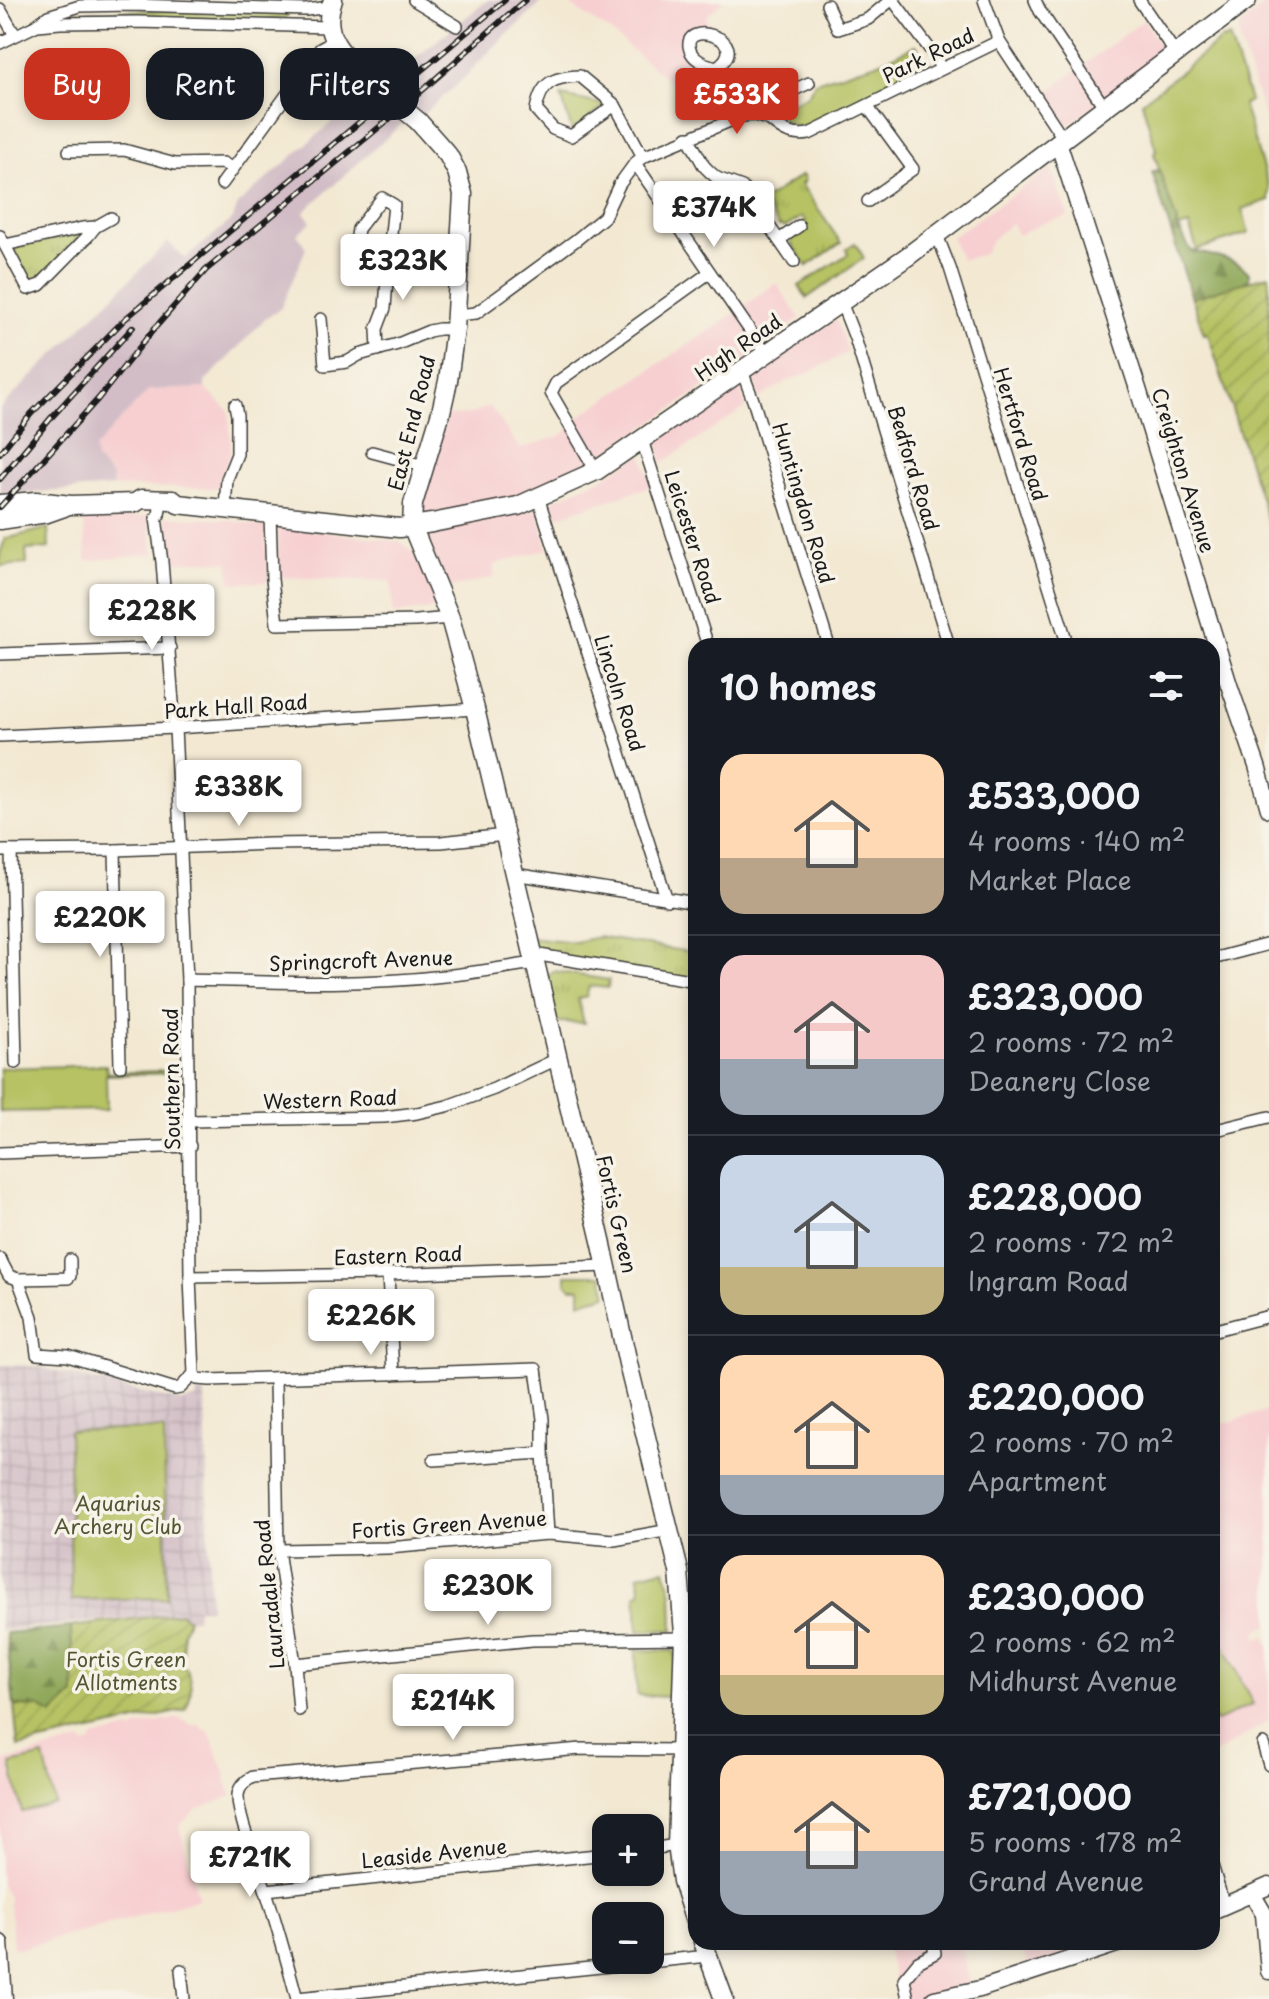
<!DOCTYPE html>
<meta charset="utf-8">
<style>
:root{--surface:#171b24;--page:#20242c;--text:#f1f3f6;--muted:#9ea1a6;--line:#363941;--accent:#c8321e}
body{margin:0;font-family:"Playpen Sans",sans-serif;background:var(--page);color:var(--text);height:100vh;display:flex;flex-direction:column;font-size:30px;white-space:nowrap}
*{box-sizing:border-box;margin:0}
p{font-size:26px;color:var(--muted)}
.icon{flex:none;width:44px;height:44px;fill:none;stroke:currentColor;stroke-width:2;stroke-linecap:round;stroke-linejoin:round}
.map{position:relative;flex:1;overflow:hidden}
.sheet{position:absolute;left:688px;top:638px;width:532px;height:1312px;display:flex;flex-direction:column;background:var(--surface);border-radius:24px;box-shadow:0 4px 12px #0003}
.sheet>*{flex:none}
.banner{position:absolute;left:24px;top:48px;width:544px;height:72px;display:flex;gap:16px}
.controls{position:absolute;left:592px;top:1814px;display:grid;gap:16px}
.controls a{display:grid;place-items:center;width:72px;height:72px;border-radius:16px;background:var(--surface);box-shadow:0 4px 12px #0003;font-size:40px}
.price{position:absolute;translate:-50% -68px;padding:0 18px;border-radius:8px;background:#fff;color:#222;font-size:26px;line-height:52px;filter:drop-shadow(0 2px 4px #0008)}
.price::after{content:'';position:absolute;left:50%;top:48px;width:24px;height:18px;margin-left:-12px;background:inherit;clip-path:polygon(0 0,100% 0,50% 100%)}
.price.active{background:var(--accent);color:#fff}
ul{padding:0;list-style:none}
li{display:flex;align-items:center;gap:24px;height:200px;padding:0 32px}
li+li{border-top:2px solid var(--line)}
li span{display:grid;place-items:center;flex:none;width:224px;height:160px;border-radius:24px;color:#555}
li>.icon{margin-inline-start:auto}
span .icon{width:96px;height:96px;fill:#fffc;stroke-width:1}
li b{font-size:34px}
h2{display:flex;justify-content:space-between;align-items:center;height:96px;padding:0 32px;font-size:34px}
.tag{padding:0 28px;border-radius:24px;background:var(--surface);box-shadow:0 4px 12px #0003;font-size:28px;line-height:72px}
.tag.active{background:var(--accent);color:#fff}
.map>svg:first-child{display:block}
.built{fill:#f7cfd1}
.industrial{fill:url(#industrial-grid)}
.railway{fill:#d2bdc6}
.grass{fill:url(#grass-tufts);stroke:#696f40;stroke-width:2}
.forest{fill:url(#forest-firs);stroke:#56623b;stroke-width:2}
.park{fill:#b6c264;stroke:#696f40;stroke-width:2}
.garden{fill:url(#garden-furrows);stroke:#696f40;stroke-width:2}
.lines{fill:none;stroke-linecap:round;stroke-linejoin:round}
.street-casing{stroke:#3c3b37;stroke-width:14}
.secondary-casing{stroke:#3c3b37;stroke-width:19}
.primary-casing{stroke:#3c3b37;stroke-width:21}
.street{stroke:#fff;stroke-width:11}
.secondary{stroke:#fff;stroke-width:16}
.primary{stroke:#fff;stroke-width:18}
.rail-casing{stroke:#1c1c1c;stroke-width:6}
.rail{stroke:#f7f3e8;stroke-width:3;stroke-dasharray:9;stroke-linecap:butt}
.primary-bridge-casing{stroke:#3c3b37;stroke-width:21;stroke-linecap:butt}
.primary-bridge{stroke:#fff;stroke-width:18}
.labels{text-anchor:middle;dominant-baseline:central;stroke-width:7;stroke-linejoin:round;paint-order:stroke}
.street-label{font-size:20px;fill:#1c1c1c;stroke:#f7f3e8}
.park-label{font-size:20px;fill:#525635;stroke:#f7f3e8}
</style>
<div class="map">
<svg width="1269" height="1999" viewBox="0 0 1269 1999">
<defs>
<pattern id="industrial-grid" width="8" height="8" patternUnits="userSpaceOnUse" patternTransform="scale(2)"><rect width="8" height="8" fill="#d2bdc6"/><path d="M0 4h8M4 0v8" fill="none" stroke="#b4a2aa"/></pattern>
<pattern id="grass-tufts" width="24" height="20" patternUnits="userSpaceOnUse" patternTransform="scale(2)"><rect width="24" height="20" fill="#b6c264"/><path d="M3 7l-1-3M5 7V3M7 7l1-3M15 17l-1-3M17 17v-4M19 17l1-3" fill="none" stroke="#9ca656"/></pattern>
<pattern id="forest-firs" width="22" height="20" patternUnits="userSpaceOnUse" patternTransform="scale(2)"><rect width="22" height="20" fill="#90a85a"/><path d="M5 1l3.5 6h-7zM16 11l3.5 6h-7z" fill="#75884a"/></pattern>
<pattern id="garden-furrows" width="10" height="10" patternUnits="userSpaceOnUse" patternTransform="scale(2)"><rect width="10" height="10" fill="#b6c264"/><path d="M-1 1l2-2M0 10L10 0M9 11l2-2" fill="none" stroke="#9ca656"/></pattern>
</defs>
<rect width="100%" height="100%" fill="#f7f3e8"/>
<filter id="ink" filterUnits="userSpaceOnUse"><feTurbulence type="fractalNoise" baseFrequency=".0125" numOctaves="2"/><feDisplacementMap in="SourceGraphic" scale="16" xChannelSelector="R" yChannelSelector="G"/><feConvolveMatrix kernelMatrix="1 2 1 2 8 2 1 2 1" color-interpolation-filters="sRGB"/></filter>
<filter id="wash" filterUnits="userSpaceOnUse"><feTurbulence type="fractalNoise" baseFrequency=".006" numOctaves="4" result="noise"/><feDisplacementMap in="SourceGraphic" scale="32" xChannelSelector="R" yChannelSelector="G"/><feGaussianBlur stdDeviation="1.8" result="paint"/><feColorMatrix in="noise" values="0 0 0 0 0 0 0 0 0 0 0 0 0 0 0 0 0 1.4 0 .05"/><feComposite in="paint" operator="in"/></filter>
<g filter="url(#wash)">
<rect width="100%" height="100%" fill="#f3e9d3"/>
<!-- built -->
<g class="built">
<path d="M 562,0 L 724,0 L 707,16 L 708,25 L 689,29 L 682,42 L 682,51 L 693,68 L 669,81 L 611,32 Z"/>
<path d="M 1269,1 L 1269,132 L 1240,41 L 1239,31 L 1242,24 Z"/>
<path d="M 1144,20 L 1165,53 L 1063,129 L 1042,96 Z"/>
<path d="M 1051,168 L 1068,216 L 1043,223 L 1018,235 L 1011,223 L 992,240 L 984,254 L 962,260 L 950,238 Z"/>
<path d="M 776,283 L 800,318 L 752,356 L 607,452 L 609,456 L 517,496 L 425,516 L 421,513 L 419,508 L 447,416 L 472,414 L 490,406 L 520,449 L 560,436 L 567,431 L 580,416 L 718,325 Z"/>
<path d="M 836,320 L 848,352 L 809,373 L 788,381 L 759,398 L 753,375 Z"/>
<path d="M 739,386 L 746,407 L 662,463 L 658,442 Z"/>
<path d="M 205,388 L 229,411 L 231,452 L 219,481 L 219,488 L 113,487 L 112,476 L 95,459 L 95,449 L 111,430 L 149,390 Z"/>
<path d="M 642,454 L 652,486 L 556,517 L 551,501 L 598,480 Z"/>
<path d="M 537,509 L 548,549 L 493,565 L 495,577 L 451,588 L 423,534 Z"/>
<path d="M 148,516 L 154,554 L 86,561 L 84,517 Z"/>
<path d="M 165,516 L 229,520 L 265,527 L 268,582 L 231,583 L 228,562 L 190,561 L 166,564 Z"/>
<path d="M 278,526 L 399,541 L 412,551 L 436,598 L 438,608 L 393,614 L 391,581 L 279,577 Z"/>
<path d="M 1269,1410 L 1269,1625 L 1259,1629 L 1256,1635 L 1257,1638 L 1265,1636 L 1269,1646 L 1269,1721 L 1212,1756 L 1212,1427 Z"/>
<path d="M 178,1718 L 192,1725 L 200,1724 L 203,1730 L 208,1729 L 226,1775 L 225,1779 L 233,1796 L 196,1810 L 179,1826 L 199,1899 L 18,1949 L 13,1948 L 11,1919 L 8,1898 L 1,1883 L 0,1867 L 0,1762 L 81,1741 L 85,1745 L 92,1743 L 93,1738 L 130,1729 L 133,1731 L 137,1727 Z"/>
<path d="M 886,1942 L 960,1942 L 971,1991 L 934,1999 L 898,1999 Z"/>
<path d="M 1020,1942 L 1067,1942 L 1071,1959 L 1030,1973 Z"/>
</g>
<!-- industrial -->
<path class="industrial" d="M 0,1365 L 35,1366 L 182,1402 L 196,1399 L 196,1393 L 205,1393 L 210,1608 L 197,1608 L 196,1619 L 188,1619 L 181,1613 L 0,1630 Z"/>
<!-- railway -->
<path class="railway" d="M 488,0 L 542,0 L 540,4 L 494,47 L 460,82 L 422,115 L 416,111 L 304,212 L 311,222 L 297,234 L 306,248 L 281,308 L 264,320 L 205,382 L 205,388 L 149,390 L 111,430 L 95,449 L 96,459 L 112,477 L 113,487 L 0,495 L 0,408 L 168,242 L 185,259 L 233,219 L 238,204 L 332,122 L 369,95 Z"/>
<!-- grass -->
<g class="grass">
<path d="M 132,10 L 285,12 L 287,16 L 285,19 L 73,19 L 67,16 L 69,13 Z"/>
<path d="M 802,175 L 805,181 L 801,184 L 841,243 L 807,266 L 791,243 L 791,235 L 806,221 L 802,217 L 786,227 L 779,226 L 763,201 Z"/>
<path d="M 80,233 L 80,236 L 38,282 L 30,280 L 15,253 L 14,249 L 21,246 Z"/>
<path d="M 855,243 L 864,258 L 807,298 L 799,286 L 848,254 L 846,249 Z"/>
<path d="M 48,528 L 49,548 L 26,550 L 27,564 L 0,566 L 0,554 L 5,539 Z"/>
<path d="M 529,937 L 575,942 L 598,937 L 696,953 L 696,982 L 533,954 Z"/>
<path d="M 554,971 L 609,980 L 608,988 L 589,986 L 586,997 L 578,999 L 584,1023 L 557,1022 L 547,977 Z"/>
</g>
<!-- forest -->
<g class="forest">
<path d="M 1159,169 L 1179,228 L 1190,250 C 1211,257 1233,255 1249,273 L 1249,279 L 1243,283 L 1192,298 L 1152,172 Z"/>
<path d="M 71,1627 L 74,1694 L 52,1715 L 40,1707 L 14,1706 L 6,1633 Z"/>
</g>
<!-- park -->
<g class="park">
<path d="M 1229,37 L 1250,101 L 1243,104 L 1269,188 L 1269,200 L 1242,209 L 1249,233 L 1197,250 L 1189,225 L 1179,228 L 1154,154 L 1156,150 L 1142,102 L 1222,39 L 1224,40 Z"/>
<path d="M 916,45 L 929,64 L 928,69 L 816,125 L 797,127 L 783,121 L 780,113 L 782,107 L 808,95 L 815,82 L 880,62 Z"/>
<path d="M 561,96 L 606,105 L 572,131 Z"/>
<path d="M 106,1065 L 107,1073 L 180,1070 L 180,1073 L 106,1075 L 107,1110 L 0,1112 L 0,1068 Z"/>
<path d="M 566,1275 L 602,1275 L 607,1295 L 580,1302 L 580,1288 L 571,1288 L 566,1283 Z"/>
<path d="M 164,1429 L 167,1598 L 71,1600 L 69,1431 Z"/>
<path d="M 665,1569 L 672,1594 L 673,1630 L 638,1631 L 636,1594 L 641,1593 L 638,1575 Z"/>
<path d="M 1212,1621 L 1253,1704 L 1215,1722 L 1212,1715 Z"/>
<path d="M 636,1650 L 674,1651 L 682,1698 L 637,1695 Z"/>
<path d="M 44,1756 L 55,1804 L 22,1812 L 11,1764 Z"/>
</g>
<!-- garden -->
<g class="garden">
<path d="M 1269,275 L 1269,525 L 1208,334 L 1204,334 L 1192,298 Z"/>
<path d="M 181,1613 L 188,1619 L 183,1631 L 182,1665 L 187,1669 C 192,1686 193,1695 185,1710 L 18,1747 L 14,1706 L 40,1707 L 52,1715 L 74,1694 L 71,1627 Z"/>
</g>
</g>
<g filter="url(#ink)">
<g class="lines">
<defs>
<g id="street">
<path d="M 414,0 L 457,26"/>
<path d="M 893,0 L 932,52 L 941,68"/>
<path d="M 984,0 L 999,41"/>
<path d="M 1035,0 L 1040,11 L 1105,108"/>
<path d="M 1139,0 L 1176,54"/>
<path d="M 827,5 L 838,29 L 868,19 L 891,0"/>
<path d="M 0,9 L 15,35"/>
<path d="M 38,25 L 60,23 L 137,22 L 329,27"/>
<path d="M 0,43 L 35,26 L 48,16 L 80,6 L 130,5 L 306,10 L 330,7"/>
<path d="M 717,67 C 756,39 679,18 690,50 C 694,61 707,65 717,67 L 742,116"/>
<path d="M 615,105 L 580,76 C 553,77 541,82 536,110 L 553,129 L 571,136 L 615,105 L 643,157"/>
<path d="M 867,106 L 913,169 L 868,201"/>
<path d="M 770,120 C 782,131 792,137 809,134 L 999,41 L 1063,138"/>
<path d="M 688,137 L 704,166 L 710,172 L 717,178 L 742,187 L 794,262"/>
<path d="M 69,151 L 124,150 L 175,164 L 223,163 L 232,168"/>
<path d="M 635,163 L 766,354"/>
<path d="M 222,184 L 320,49 L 333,42"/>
<path d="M 382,198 L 394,205 L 389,252 L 355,249 L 358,229 Z"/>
<path d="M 937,235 L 950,268 L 1068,646"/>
<path d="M 0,236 L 28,289 L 40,285 L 88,236 L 95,227"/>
<path d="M 779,240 L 799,226"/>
<path d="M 5,245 L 82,228 L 95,227 L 111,218"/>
<path d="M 841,302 L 855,338 L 949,646"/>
<path d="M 456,315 L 476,313 L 576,240 L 604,217 L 619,185 L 635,163 L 643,157 L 742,116 L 755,115 L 770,120 C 775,95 788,93 809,83"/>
<path d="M 321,319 L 325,365 L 347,362 L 359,355 L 398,344 L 429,331 L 439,329 L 455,329"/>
<path d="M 378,350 L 377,329 L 385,308 L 389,252"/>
<path d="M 742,371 L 753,400 L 829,646"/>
<path d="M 642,440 L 708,646"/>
<path d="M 372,452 L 424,466"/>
<path d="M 596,471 L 551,393 L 556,383 L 709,273"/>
<path d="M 538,497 L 667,900"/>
<path d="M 160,508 L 159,515 L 156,518 L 162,562 L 175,728 L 187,980 L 190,1277 L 194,1374"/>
<path d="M 225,509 L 227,479 L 237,454 L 237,415 L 235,405"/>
<path d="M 270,514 L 272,579 L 277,624 L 416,621 L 450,618"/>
<path d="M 0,654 L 170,648"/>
<path d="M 0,736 L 175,728 L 475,709"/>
<path d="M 115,850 L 120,1066"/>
<path d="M 0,851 L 115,850 L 269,844 L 441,842 L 505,835"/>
<path d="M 11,851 L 16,1063"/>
<path d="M 514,874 L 696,903"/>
<path d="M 533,954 L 696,981"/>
<path d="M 1212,959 L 1269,944"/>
<path d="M 187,980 C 273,982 359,986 444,976 C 475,973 505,967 535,963"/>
<path d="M 190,1121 L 384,1117 L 417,1113 L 447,1106 L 494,1089 L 557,1059"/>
<path d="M 1212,1131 L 1269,1117"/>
<path d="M 0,1153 L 190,1146"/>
<path d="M 0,1259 L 9,1276 L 18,1279 L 68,1278 L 70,1276 L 70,1260"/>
<path d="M 388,1274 L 393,1374"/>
<path d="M 190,1277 L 388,1274 L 607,1266"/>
<path d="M 18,1279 L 32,1317 L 37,1354 L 68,1356 L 175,1389 L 180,1388 L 194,1374"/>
<path d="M 1212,1331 L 1269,1316"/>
<path d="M 194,1374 L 197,1379 L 210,1380 L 536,1369 L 543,1419 L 543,1453 L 548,1534"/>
<path d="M 275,1379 L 278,1550 L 295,1664 L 299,1710"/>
<path d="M 434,1460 L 543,1453"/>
<path d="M 278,1550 L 388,1548 L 548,1534 L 614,1540 L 670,1530"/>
<path d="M 295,1664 L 532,1640 L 684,1638"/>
<path d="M 1263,1744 L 1269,1765"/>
<path d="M 650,1849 L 677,1845"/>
<path d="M 678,1862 L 696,1857"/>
<path d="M 1212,1865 L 1224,1906"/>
<path d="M 266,1890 L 606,1854"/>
<path d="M 181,1970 L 184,1999"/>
<path d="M 297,1998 L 708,1956"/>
<path d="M 297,1999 C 287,1961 276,1922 264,1885 C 257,1863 237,1816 238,1795 C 239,1786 245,1781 253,1777 L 581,1749 L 680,1750"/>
<path d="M 908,1999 L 904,1979 L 918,1962 L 935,1953 L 933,1942"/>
</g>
<g id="secondary">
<path d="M 1058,142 L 1138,389 L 1229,685 L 1257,766 L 1269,809"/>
<path d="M 1252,1894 L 1264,1914 L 1269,1971"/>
<path d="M 1212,1911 L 1269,1886"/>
<path d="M 0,1943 L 4,1999"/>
<path d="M 934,1999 L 980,1989 L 1123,1942"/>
</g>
<g id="primary">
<path d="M 333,0 C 318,39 349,60 373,84"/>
<path d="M 418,121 L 448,155 L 457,172 L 463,194 L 455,329 L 448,381 L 441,412 L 413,504 L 412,526 L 450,618 L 475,709 L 602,1245 L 629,1368 L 679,1571 L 684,1634 L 677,1845 L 682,1881 L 696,1925"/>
<path d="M 0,504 L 36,501 L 71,505 L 135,503 L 141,499 L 173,500 L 178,504 L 399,528 L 432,523 L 518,506 L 596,471 L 908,256 L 1247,0"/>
<path d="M 0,520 L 47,513 L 64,507"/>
<path d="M 703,1942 L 724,1999"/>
</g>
</defs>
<!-- street casing -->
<use href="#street" class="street-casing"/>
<!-- secondary casing -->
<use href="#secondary" class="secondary-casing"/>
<!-- primary casing -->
<use href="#primary" class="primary-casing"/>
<!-- street -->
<use href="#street" class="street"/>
<!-- secondary -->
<use href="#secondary" class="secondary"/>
<!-- primary -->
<use href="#primary" class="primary"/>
<defs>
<g id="rail">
<path d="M 0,453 L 31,414 L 125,319 L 505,0"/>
<path d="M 0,479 L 51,418 L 133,327"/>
<path d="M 0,507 L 98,399 L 154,329 L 206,270 L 400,110 L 525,0"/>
</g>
</defs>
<!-- rail casing -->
<use href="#rail" class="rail-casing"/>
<!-- rail -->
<use href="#rail" class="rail"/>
<defs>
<path id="primary-bridge" d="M 373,84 L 418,121"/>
</defs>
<!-- primary-bridge casing -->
<use href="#primary-bridge" class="primary-bridge-casing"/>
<!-- primary-bridge -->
<use href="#primary-bridge" class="primary-bridge"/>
</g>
</g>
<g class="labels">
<!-- street labels -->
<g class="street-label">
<text transform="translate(928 55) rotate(-26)">Park Road</text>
<text transform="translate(738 347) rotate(-35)">High Road</text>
<text transform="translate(411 423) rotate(-76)">East End Road</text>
<text transform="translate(1021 434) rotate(73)">Hertford Road</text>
<text transform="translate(914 468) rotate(73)">Bedford Road</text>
<text transform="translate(1184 470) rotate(73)">Creighton Avenue</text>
<text transform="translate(804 503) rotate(73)">Huntingdon Road</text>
<text transform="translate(693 537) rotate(72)">Leicester Road</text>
<text transform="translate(620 693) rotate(72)">Lincoln Road</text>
<text transform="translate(236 706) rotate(-4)">Park Hall Road</text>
<text transform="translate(361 960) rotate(-2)">Springcroft Avenue</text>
<text transform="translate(171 1079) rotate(-91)">Southern Road</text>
<text transform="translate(330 1099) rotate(-2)">Western Road</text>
<text transform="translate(617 1214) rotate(77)">Fortis Green</text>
<text transform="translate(398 1255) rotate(-2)">Eastern Road</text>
<text transform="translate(449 1524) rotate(-4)">Fortis Green Avenue</text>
<text transform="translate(269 1594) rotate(-96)">Lauradale Road</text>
<text transform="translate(434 1853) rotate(-6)">Leaside Avenue</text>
</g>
<!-- park labels -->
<g class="park-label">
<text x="118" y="1503">Aquarius<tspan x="118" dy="23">Archery Club</tspan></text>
<text x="126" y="1659">Fortis Green<tspan x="126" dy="23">Allotments</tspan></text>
</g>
</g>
</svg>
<div class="controls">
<a>+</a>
<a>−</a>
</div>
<b class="price active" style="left:737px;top:136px">£533K</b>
<b class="price" style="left:714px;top:249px">£374K</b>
<b class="price" style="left:403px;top:302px">£323K</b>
<b class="price" style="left:152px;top:652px">£228K</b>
<b class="price" style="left:239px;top:828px">£338K</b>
<b class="price" style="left:100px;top:959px">£220K</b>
<b class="price" style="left:371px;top:1357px">£226K</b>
<b class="price" style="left:488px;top:1627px">£230K</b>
<b class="price" style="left:453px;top:1742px">£214K</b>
<b class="price" style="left:250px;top:1899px">£721K</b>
<div class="banner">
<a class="tag active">Buy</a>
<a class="tag">Rent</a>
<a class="tag">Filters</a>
</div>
<section class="sheet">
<h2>10 homes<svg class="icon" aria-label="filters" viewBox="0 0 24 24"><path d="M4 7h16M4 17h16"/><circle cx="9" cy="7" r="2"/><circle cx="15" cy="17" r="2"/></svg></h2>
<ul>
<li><span style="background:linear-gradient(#ffd9b3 65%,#b9a48a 0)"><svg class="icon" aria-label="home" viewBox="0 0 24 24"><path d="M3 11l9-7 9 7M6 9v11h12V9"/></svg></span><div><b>£533,000</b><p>4 rooms · 140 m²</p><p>Market Place</p></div></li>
<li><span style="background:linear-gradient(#f6c9c9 65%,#9aa5b1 0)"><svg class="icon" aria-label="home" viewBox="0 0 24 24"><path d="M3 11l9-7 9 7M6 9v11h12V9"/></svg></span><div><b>£323,000</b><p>2 rooms · 72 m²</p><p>Deanery Close</p></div></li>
<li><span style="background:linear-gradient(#c9d6e8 70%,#c2b280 0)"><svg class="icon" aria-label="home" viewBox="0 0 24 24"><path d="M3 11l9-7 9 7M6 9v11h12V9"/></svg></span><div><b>£228,000</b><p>2 rooms · 72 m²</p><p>Ingram Road</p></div></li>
<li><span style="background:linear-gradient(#ffd9b3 75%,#9aa5b1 0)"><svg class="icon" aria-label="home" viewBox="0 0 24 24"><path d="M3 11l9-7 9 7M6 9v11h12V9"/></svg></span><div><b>£220,000</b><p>2 rooms · 70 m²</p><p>Apartment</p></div></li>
<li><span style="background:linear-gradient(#ffd9b3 75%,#c2b280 0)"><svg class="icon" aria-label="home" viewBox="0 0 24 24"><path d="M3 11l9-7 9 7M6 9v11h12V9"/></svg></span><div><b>£230,000</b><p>2 rooms · 62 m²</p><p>Midhurst Avenue</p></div></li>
<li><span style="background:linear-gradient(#ffd9b3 60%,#9aa5b1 0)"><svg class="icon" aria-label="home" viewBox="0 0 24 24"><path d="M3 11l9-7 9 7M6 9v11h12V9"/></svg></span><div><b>£721,000</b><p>5 rooms · 178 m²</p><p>Grand Avenue</p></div></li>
</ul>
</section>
</div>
